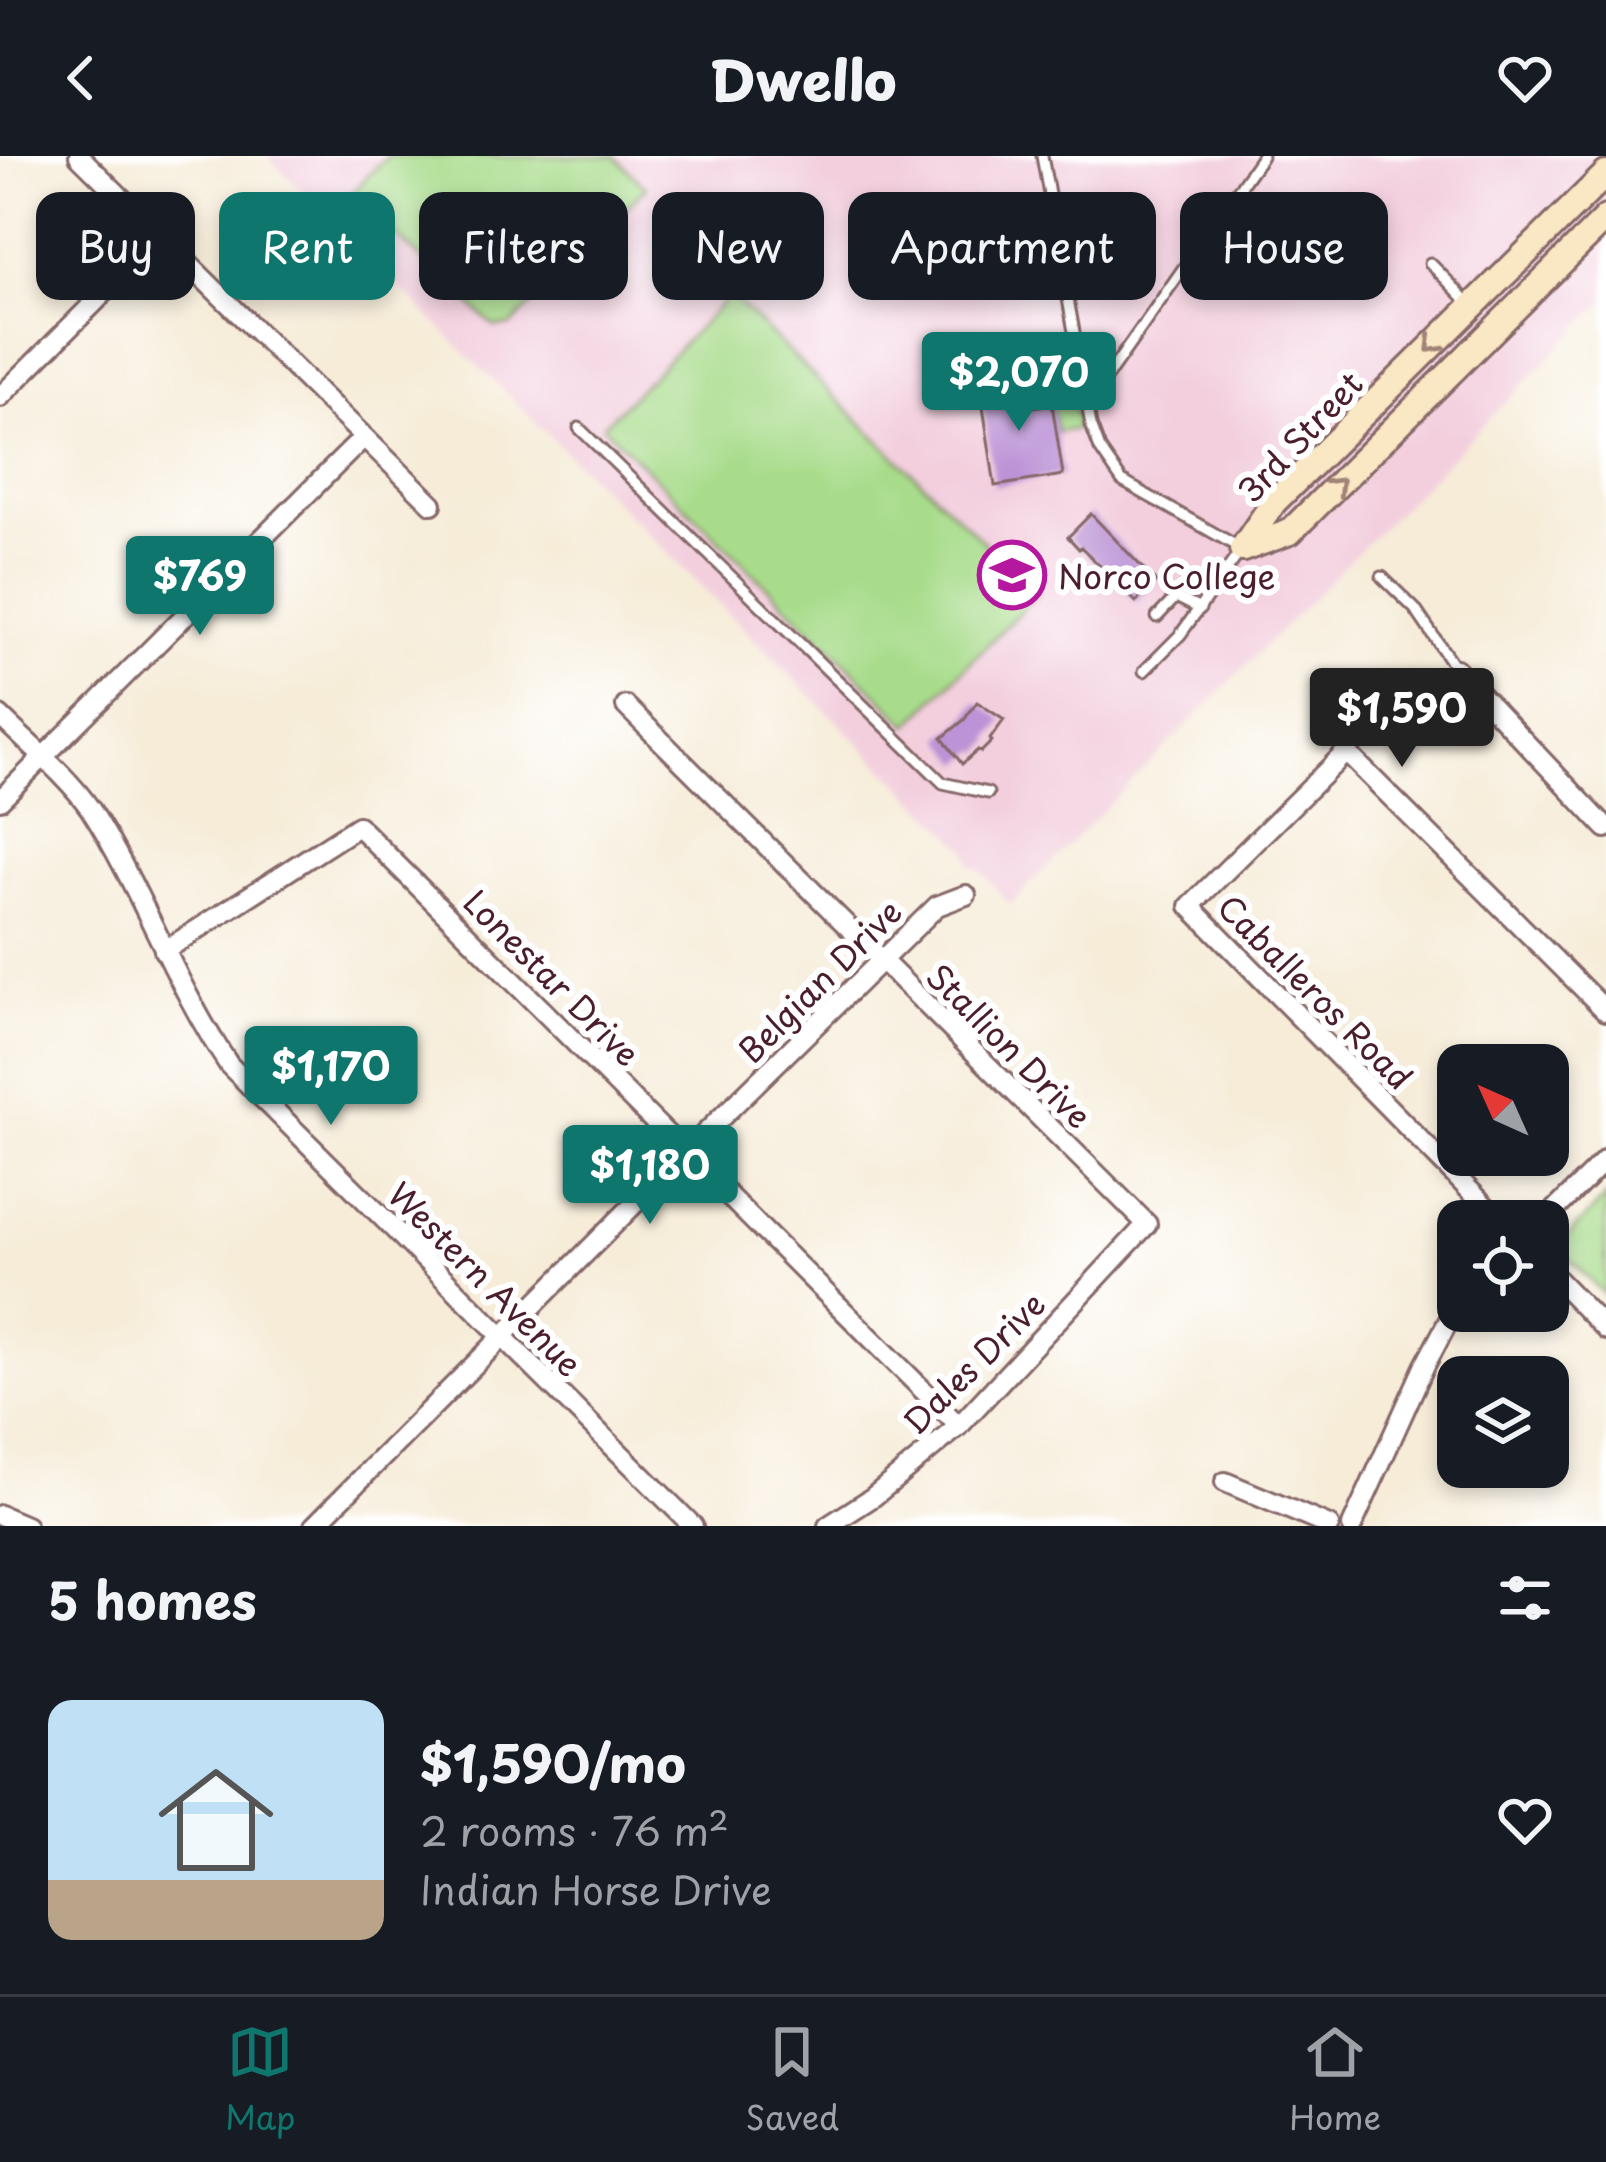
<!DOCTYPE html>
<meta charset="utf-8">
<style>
:root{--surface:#171b24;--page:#242831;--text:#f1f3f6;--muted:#9ea1a6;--line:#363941;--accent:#0f766e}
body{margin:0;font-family:"Playpen Sans",sans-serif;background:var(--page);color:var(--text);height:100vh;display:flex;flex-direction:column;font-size:45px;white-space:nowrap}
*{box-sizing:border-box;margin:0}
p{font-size:39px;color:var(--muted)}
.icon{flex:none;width:66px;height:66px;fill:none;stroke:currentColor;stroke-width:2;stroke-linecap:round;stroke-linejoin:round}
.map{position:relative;height:1370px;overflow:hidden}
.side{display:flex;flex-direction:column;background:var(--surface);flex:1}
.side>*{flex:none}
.guide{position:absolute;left:36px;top:36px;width:1536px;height:108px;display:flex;gap:24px}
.needle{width:78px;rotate:315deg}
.buttons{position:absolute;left:1437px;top:888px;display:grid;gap:24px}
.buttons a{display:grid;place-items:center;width:132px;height:132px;border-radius:24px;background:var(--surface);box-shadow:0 6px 18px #0003;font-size:60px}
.price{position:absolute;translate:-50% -102px;padding:0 27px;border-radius:12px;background:var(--accent);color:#fff;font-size:39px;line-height:78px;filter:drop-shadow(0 3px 6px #0008)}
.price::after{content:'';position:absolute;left:50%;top:72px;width:36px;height:27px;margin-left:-18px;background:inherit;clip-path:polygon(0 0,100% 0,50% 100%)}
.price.current{background:#222;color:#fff}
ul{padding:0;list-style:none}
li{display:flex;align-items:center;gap:36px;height:300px;padding:0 48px}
li span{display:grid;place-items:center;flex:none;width:336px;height:240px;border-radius:24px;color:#555}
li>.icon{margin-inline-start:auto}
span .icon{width:144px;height:144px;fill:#fffc;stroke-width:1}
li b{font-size:51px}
h2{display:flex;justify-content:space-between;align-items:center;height:144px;padding:0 48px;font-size:51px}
.tag{padding:0 42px;border-radius:24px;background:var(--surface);box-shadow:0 6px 18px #0003;font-size:42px;line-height:108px}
.tag.current{background:var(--accent);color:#fff}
header{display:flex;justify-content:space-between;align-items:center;height:156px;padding:0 48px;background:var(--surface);font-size:54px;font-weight:800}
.tab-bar{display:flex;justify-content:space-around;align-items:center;height:168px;border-top:3px solid var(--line);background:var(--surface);font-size:33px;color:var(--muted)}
.tab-bar a{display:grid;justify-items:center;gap:6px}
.tab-bar .current{color:var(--accent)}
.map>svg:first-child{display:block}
.built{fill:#f3cfde}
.green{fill:#a8dc8b;stroke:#797e5b;stroke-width:3}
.building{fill:#bc93d6}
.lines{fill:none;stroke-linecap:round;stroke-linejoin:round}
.lane-casing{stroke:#866768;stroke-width:15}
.street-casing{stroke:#866768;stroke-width:24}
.secondary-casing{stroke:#866768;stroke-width:30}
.lane{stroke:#fff;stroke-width:9}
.street{stroke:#fff;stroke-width:18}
.secondary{stroke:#fae7c3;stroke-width:24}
.oneway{stroke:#a28377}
.labels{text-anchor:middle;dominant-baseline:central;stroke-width:12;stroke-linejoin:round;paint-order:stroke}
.street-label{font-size:33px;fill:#4a1f2b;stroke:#fff}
.poi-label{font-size:33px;fill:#4a1f2b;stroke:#fff;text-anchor:start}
</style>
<header><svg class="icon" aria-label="back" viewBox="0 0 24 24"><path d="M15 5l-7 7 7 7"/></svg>Dwello<svg class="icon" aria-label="heart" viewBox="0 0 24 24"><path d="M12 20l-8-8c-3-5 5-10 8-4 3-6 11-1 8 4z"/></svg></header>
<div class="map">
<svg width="1606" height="1370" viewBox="0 0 1606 1370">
<rect width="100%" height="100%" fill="#fff"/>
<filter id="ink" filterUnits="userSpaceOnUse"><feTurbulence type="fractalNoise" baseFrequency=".00833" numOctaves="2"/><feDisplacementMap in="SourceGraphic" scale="24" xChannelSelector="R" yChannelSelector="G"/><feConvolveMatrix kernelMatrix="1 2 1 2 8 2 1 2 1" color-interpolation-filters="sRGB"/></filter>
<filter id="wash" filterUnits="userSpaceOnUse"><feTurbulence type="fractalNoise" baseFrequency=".004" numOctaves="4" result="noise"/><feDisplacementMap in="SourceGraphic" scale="48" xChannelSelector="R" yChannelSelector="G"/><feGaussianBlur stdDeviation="2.7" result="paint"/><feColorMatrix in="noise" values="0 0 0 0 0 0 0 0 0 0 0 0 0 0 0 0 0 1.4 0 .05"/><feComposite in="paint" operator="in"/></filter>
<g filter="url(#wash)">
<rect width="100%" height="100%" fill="#f6ecd8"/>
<!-- built -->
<path class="built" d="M 271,0 L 1606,0 L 1606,144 L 1010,749 L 981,715 L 971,709 L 966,693 L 269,2 Z"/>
<!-- green -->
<g class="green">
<path d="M 387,0 L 614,0 L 646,31 L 511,170 L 495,171 L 351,38 Z"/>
<path d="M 730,139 L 1037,438 L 909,569 L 603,270 Z"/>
<path d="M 1068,211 L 1078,273 L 1057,276 L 1052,248 L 1036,250 L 1035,244 Z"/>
<path d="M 1606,1041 L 1606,1140 L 1560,1093 L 1561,1087 Z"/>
</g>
<g id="blocks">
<!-- building -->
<g class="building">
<path d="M 1011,219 L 1014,238 L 1030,235 L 1033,251 L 1052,248 L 1063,319 L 995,330 L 979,224 Z"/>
<path d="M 1091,358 L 1156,426 L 1136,446 L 1081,391 L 1079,393 L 1068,381 Z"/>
<path d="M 977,546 L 1004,564 L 990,583 L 992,585 L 981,596 L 978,594 L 962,608 L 942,582 L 964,564 Z"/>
</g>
</g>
</g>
<g filter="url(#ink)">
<use href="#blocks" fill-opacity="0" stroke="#866768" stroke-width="3"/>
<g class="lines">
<defs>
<g id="lane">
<path d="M 1042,0 L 1091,269 L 1100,293 L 1122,325 L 1242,393 L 1180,479 L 1144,515"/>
<path d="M 1430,107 L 1472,150"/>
<path d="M 1087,245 L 1109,218 L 1262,0"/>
<path d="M 579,272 L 943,627 L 988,637"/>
<path d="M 1382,421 L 1415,453 L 1456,513"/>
<path d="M 1157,461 L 1176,441 L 1200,453"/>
</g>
<g id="street">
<path d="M 79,0 L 432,348"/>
<path d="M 0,241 L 160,81"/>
<path d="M 1456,513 L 1606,672"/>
<path d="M 626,550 L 1147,1068 L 959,1270 L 873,1341 L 828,1370"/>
<path d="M 0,560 C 30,590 67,619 91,654 C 143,736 175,829 229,909 L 693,1370"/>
<path d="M 0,644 L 363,282"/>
<path d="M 164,795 L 358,670 L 959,1270"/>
<path d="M 1500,1065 L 1190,750 L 1346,596 L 1606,855"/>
<path d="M 1544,1065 L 1606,1003"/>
<path d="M 1548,1114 L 1606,1174"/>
<path d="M 1225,1326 L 1329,1370"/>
<path d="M 0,1359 L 26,1370"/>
<path d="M 314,1370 L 686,996 L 937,750 L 966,739"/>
<path d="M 1352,1370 L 1424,1211 L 1458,1147"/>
</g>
<g id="secondary">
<path d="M 1242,393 L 1274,346 L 1606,18"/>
<path d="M 1243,393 L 1290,376 L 1606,62"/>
</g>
</defs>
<!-- lane casing -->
<use href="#lane" class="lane-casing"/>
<!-- street casing -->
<use href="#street" class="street-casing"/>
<!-- secondary casing -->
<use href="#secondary" class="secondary-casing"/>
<!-- lane -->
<use href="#lane" class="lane"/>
<!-- street -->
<use href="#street" class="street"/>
<!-- secondary -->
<use href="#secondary" class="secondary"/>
</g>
<!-- one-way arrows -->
<defs><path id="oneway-chevron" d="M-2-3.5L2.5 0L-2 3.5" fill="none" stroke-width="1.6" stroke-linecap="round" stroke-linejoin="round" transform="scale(3)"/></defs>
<g class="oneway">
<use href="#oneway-chevron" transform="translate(1433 189) rotate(135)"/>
<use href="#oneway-chevron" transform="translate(1337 329) rotate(-45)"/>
</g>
</g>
<!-- icons -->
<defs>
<symbol id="university-ring" viewBox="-11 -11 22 22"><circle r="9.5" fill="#fff" stroke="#b5179e" stroke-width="1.5"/><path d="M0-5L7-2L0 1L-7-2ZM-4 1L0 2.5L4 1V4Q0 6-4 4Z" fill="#b5179e"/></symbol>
</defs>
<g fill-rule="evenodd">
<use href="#university-ring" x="974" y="381" width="76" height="76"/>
</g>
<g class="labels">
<!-- street labels -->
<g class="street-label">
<text transform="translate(1299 280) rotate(-47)">3rd Street</text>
<text transform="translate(553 821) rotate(45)">Lonestar Drive</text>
<text transform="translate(819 824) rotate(-45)">Belgian Drive</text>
<text transform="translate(1316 835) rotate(45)">Caballeros Road</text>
<text transform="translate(1010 889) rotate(45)">Stallion Drive</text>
<text transform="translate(486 1122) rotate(45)">Western Avenue</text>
<text transform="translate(973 1206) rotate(-45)">Dales Drive</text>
</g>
<!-- poi labels -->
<g class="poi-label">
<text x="1058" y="419">Norco College</text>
</g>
</g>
</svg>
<div class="buttons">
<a><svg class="needle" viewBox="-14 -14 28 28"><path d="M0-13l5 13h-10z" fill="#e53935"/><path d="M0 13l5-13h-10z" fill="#9ea1a6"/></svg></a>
<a><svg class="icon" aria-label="locate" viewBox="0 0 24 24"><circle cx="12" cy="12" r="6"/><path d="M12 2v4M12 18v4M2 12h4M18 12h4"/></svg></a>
<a><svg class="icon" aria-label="layers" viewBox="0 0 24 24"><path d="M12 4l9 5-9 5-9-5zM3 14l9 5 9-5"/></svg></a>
</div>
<b class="price" style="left:1019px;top:278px">$2,070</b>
<b class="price" style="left:200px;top:482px">$769</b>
<b class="price current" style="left:1402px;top:614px">$1,590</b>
<b class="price" style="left:331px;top:972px">$1,170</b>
<b class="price" style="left:650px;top:1071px">$1,180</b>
<div class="guide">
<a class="tag">Buy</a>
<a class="tag current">Rent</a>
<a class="tag">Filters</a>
<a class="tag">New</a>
<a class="tag">Apartment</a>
<a class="tag">House</a>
</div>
</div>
<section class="side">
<h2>5 homes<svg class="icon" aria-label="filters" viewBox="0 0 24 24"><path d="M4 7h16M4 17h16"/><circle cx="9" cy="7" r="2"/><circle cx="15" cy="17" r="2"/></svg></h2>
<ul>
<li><span style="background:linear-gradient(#bfe0f5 75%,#b9a48a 0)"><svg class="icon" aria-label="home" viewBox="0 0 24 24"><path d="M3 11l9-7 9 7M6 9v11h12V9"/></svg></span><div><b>$1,590/mo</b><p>2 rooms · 76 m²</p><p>Indian Horse Drive</p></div><svg class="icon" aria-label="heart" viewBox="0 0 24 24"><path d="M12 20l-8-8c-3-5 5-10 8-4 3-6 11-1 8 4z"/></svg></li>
</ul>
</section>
<nav class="tab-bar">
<a class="current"><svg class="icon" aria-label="map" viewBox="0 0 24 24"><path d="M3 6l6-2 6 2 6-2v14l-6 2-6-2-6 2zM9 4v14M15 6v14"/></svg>Map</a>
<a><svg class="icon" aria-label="saved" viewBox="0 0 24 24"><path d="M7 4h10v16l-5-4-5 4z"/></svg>Saved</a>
<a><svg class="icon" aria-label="home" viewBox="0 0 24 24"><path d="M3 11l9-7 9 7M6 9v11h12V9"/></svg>Home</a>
</nav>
